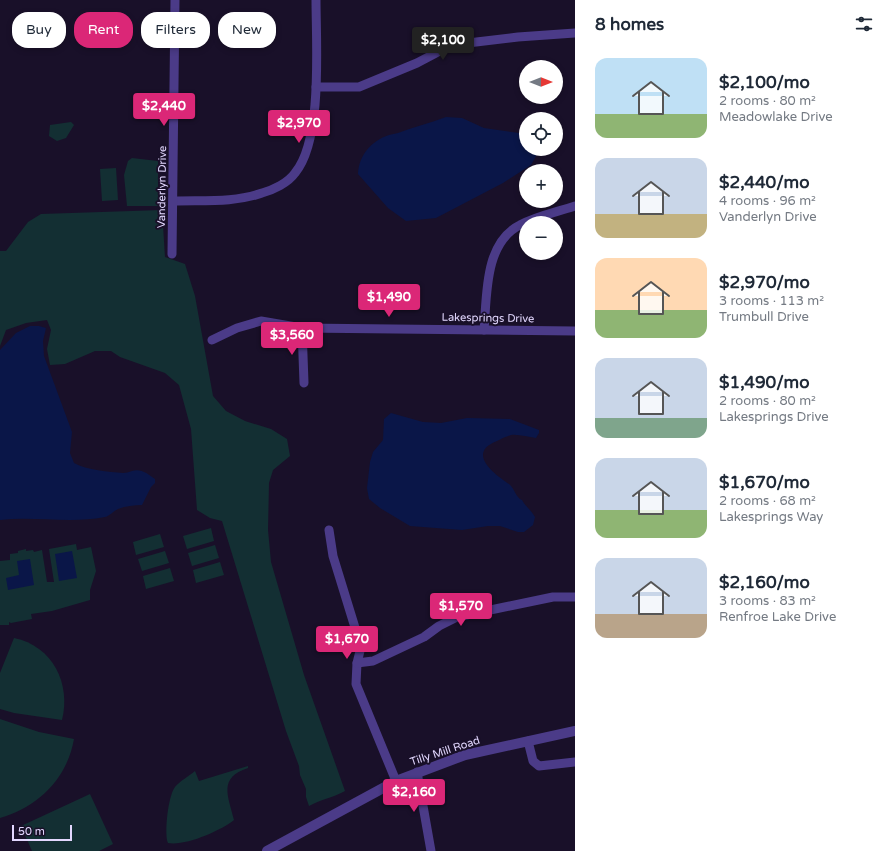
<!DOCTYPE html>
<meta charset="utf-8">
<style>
:root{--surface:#fff;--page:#f6f6f7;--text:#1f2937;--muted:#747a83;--accent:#db2777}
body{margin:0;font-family:"Varela Round",sans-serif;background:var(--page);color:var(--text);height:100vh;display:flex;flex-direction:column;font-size:15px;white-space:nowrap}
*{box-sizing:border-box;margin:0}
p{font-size:13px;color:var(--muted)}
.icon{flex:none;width:22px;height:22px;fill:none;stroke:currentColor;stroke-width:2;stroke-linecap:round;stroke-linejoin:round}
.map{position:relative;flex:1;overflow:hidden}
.details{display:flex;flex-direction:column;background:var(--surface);width:320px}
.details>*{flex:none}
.hud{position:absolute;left:12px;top:12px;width:380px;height:36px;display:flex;gap:8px}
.needle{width:26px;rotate:90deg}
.tools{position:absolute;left:519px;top:60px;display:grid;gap:8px}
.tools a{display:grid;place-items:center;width:44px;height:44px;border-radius:50%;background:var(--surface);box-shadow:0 2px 6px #0003;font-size:20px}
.scale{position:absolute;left:12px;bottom:10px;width:60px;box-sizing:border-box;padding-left:4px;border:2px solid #e3d8ff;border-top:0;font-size:11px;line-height:14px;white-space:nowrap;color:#e3d8ff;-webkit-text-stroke:3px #191029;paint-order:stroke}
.price{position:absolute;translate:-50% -34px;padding:0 9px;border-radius:4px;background:var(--accent);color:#fff;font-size:13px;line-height:26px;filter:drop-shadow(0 1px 2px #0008)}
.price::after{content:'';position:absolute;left:50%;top:24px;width:12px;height:9px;margin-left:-6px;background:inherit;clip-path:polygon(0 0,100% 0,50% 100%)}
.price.active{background:#222;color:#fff}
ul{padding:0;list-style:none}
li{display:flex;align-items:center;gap:12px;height:100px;padding:0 20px}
li span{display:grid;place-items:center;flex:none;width:112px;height:80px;border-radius:12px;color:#555}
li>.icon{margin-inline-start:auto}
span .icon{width:48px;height:48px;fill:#fffc;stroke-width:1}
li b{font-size:17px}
h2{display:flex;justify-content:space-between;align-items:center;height:48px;padding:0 20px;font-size:17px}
.chip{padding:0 14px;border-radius:16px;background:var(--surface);box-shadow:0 2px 6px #0003;font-size:14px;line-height:36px}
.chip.active{background:var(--accent);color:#fff}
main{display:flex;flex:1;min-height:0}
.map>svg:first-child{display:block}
.green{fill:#132f33}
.water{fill:#0a1648}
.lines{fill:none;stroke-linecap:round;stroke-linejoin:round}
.minor{stroke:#4b3b88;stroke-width:9}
.tertiary{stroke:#4b3b88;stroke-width:10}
.labels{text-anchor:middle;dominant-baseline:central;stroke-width:4;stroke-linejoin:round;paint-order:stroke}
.street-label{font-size:11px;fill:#e3d8ff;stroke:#191029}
</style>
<main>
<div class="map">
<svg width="575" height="851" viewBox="0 0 575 851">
<rect width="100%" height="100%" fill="#191029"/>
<!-- green -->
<g class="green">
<path d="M 71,122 L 74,125 L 66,138 L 57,141 L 49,136 L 50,125 Z"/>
<path d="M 132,158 L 158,161 L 158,206 L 127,206 L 124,175 L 128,161 Z"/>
<path d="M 116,168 L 118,200 L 102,201 L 100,169 Z"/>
<path d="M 162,210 L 165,257 L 185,264 L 195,296 L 213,396 L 226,411 L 245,421 L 271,429 L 287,439 L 290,456 L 273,470 L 269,483 L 268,530 L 271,562 L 304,675 L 345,791 C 333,798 321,799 309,806 L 306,797 L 306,789 L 300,775 L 299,766 L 286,731 L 222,521 L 210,518 L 197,510 L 191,429 L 179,385 L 165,373 L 120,357 L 111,351 L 95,351 L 65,364 L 50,365 L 47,349 L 51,330 L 47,320 L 26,323 L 6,330 L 0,346 L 0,251 L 6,251 L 28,222 L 41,214 Z"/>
<path d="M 211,528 L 214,541 L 187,549 L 183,536 Z"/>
<path d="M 160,534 L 164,547 L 136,555 L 133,542 Z"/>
<path d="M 76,544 L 77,550 L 91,547 L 96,571 L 90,590 L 90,600 L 52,611 L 31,614 L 32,619 L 11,623 L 9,622 L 9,625 L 0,625 L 0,561 L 10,560 L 10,554 L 18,553 L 18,551 L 26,549 L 26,551 L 33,550 L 34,552 L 42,550 L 47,582 L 54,582 L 49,549 Z"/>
<path d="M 215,545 L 219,558 L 192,566 L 188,553 Z"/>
<path d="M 165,551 L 169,563 L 142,571 L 138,559 Z"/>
<path d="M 220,562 L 224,575 L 196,583 L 193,570 Z"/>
<path d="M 170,568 L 174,581 L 146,589 L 143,576 Z"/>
<path d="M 14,638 C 53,646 71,684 62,720 L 14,713 L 0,709 L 0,673 Z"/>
<path d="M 0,719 L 39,732 L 74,739 C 67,779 38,807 0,818 Z"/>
<path d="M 248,766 L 248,768 C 218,778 228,795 234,820 C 220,831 186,846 168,843 C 164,834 168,796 175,787 C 180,781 189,776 195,771 L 199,781 Z"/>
<path d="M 90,794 L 113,844 L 99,851 L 32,851 L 21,826 Z"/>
</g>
<!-- water -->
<g class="water">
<path d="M 446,117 L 462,118 L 484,128 L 526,134 L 526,149 L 540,149 L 531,165 L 503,183 L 436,218 L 406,221 L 388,208 L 358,174 C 359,155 371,141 389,135 C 392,134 395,134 398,133 C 414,127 430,123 446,117 Z"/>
<path d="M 30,326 L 39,326 L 46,328 L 43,341 L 44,356 L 72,432 L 70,453 L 74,463 C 87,470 109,472 123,473 C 126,473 129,472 132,471 C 141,468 148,474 155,479 L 155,483 L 151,487 L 142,505 C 134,505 126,506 118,509 C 113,511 110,516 105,517 C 70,524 35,516 0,520 L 0,350 L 16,333 Z"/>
<path d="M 391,413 L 423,422 L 441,423 L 467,418 L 510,419 L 539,430 L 539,433 L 536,438 C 528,437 518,434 511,435 C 507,436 501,439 497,441 C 466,453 494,474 509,484 C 515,489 516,498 522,500 C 526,507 531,510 535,517 L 533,525 L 524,532 L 518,532 L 500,526 L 488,526 L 462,530 L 410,526 L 380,508 L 369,499 L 367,488 L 370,462 L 373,452 L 383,440 L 384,419 Z"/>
<path d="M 72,551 L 77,578 L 59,581 L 55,554 Z"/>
<path d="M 30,559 L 34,585 L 8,590 L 6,578 L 19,575 L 17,561 Z"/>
</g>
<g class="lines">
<!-- minor -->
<g class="minor">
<path d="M 316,87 L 359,87 L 417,63 L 451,45 L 518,37 L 575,33"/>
<path d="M 174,201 C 203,200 234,203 262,193 C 273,190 288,183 295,173 C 323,140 316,43 316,0"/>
<path d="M 172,254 L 175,0"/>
<path d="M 302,328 L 304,383"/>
<path d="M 484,330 C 487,296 484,243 520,225 C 537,216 557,212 575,206"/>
<path d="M 212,340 L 237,328 L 261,321 L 302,328 L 575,331"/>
<path d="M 329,530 L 333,556 L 361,647 L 357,663 L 356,684 L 396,781"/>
<path d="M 357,663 L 373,661 L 424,637 L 439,626 L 457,617 L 553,597 L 575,597"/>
<path d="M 528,741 L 533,761 L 539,766 L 575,762"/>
<path d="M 417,772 L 431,851"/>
</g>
<!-- tertiary -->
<path class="tertiary" d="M 267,851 L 396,781 L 465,755 L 575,731"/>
</g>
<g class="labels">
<!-- street labels -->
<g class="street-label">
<text transform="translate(162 187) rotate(-89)">Vanderlyn Drive</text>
<text transform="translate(488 318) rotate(1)">Lakesprings Drive</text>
<text transform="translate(445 751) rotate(-18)">Tilly Mill Road</text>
</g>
</g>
</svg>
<div class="tools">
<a><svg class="needle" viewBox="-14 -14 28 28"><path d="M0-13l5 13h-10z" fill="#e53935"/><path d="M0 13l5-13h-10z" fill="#747a83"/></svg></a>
<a><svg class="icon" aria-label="locate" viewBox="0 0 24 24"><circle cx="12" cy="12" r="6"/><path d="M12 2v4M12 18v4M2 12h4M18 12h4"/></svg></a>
<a>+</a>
<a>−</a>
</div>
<div class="scale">50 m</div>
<b class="price active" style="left:443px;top:61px">$2,100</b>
<b class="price" style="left:164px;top:127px">$2,440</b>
<b class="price" style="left:299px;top:144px">$2,970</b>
<b class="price" style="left:389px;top:318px">$1,490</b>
<b class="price" style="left:292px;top:356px">$3,560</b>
<b class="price" style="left:461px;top:627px">$1,570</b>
<b class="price" style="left:347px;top:660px">$1,670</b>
<b class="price" style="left:414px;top:813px">$2,160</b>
<div class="hud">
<a class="chip">Buy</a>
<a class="chip active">Rent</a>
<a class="chip">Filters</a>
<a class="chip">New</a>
</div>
</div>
<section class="details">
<h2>8 homes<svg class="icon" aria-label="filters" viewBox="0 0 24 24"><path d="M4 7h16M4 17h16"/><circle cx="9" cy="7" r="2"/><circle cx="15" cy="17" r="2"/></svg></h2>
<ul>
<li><span style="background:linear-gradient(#bfe0f5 70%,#8fb573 0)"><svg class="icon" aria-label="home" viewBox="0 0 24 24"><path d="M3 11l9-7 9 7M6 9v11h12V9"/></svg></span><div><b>$2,100/mo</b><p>2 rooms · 80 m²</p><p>Meadowlake Drive</p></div></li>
<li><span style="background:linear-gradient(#c9d6e8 70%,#c2b280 0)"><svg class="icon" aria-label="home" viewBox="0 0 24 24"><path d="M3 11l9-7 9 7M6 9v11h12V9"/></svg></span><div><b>$2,440/mo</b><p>4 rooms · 96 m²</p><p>Vanderlyn Drive</p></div></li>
<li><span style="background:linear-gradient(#ffd9b3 65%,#8fb573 0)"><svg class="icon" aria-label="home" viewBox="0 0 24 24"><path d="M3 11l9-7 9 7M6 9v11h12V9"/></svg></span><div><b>$2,970/mo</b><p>3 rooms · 113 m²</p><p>Trumbull Drive</p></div></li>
<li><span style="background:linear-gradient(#c9d6e8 75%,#7fa58c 0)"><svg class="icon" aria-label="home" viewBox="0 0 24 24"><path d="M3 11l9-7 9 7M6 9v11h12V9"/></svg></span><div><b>$1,490/mo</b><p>2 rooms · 80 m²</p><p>Lakesprings Drive</p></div></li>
<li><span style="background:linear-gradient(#c9d6e8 65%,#8fb573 0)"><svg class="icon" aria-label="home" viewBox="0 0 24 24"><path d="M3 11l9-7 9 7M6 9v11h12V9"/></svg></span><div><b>$1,670/mo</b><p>2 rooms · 68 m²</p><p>Lakesprings Way</p></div></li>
<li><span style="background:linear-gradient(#c9d6e8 70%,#b9a48a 0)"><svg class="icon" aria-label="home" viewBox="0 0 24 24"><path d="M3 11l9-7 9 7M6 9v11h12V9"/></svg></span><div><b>$2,160/mo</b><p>3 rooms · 83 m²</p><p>Renfroe Lake Drive</p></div></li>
</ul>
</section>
</main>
